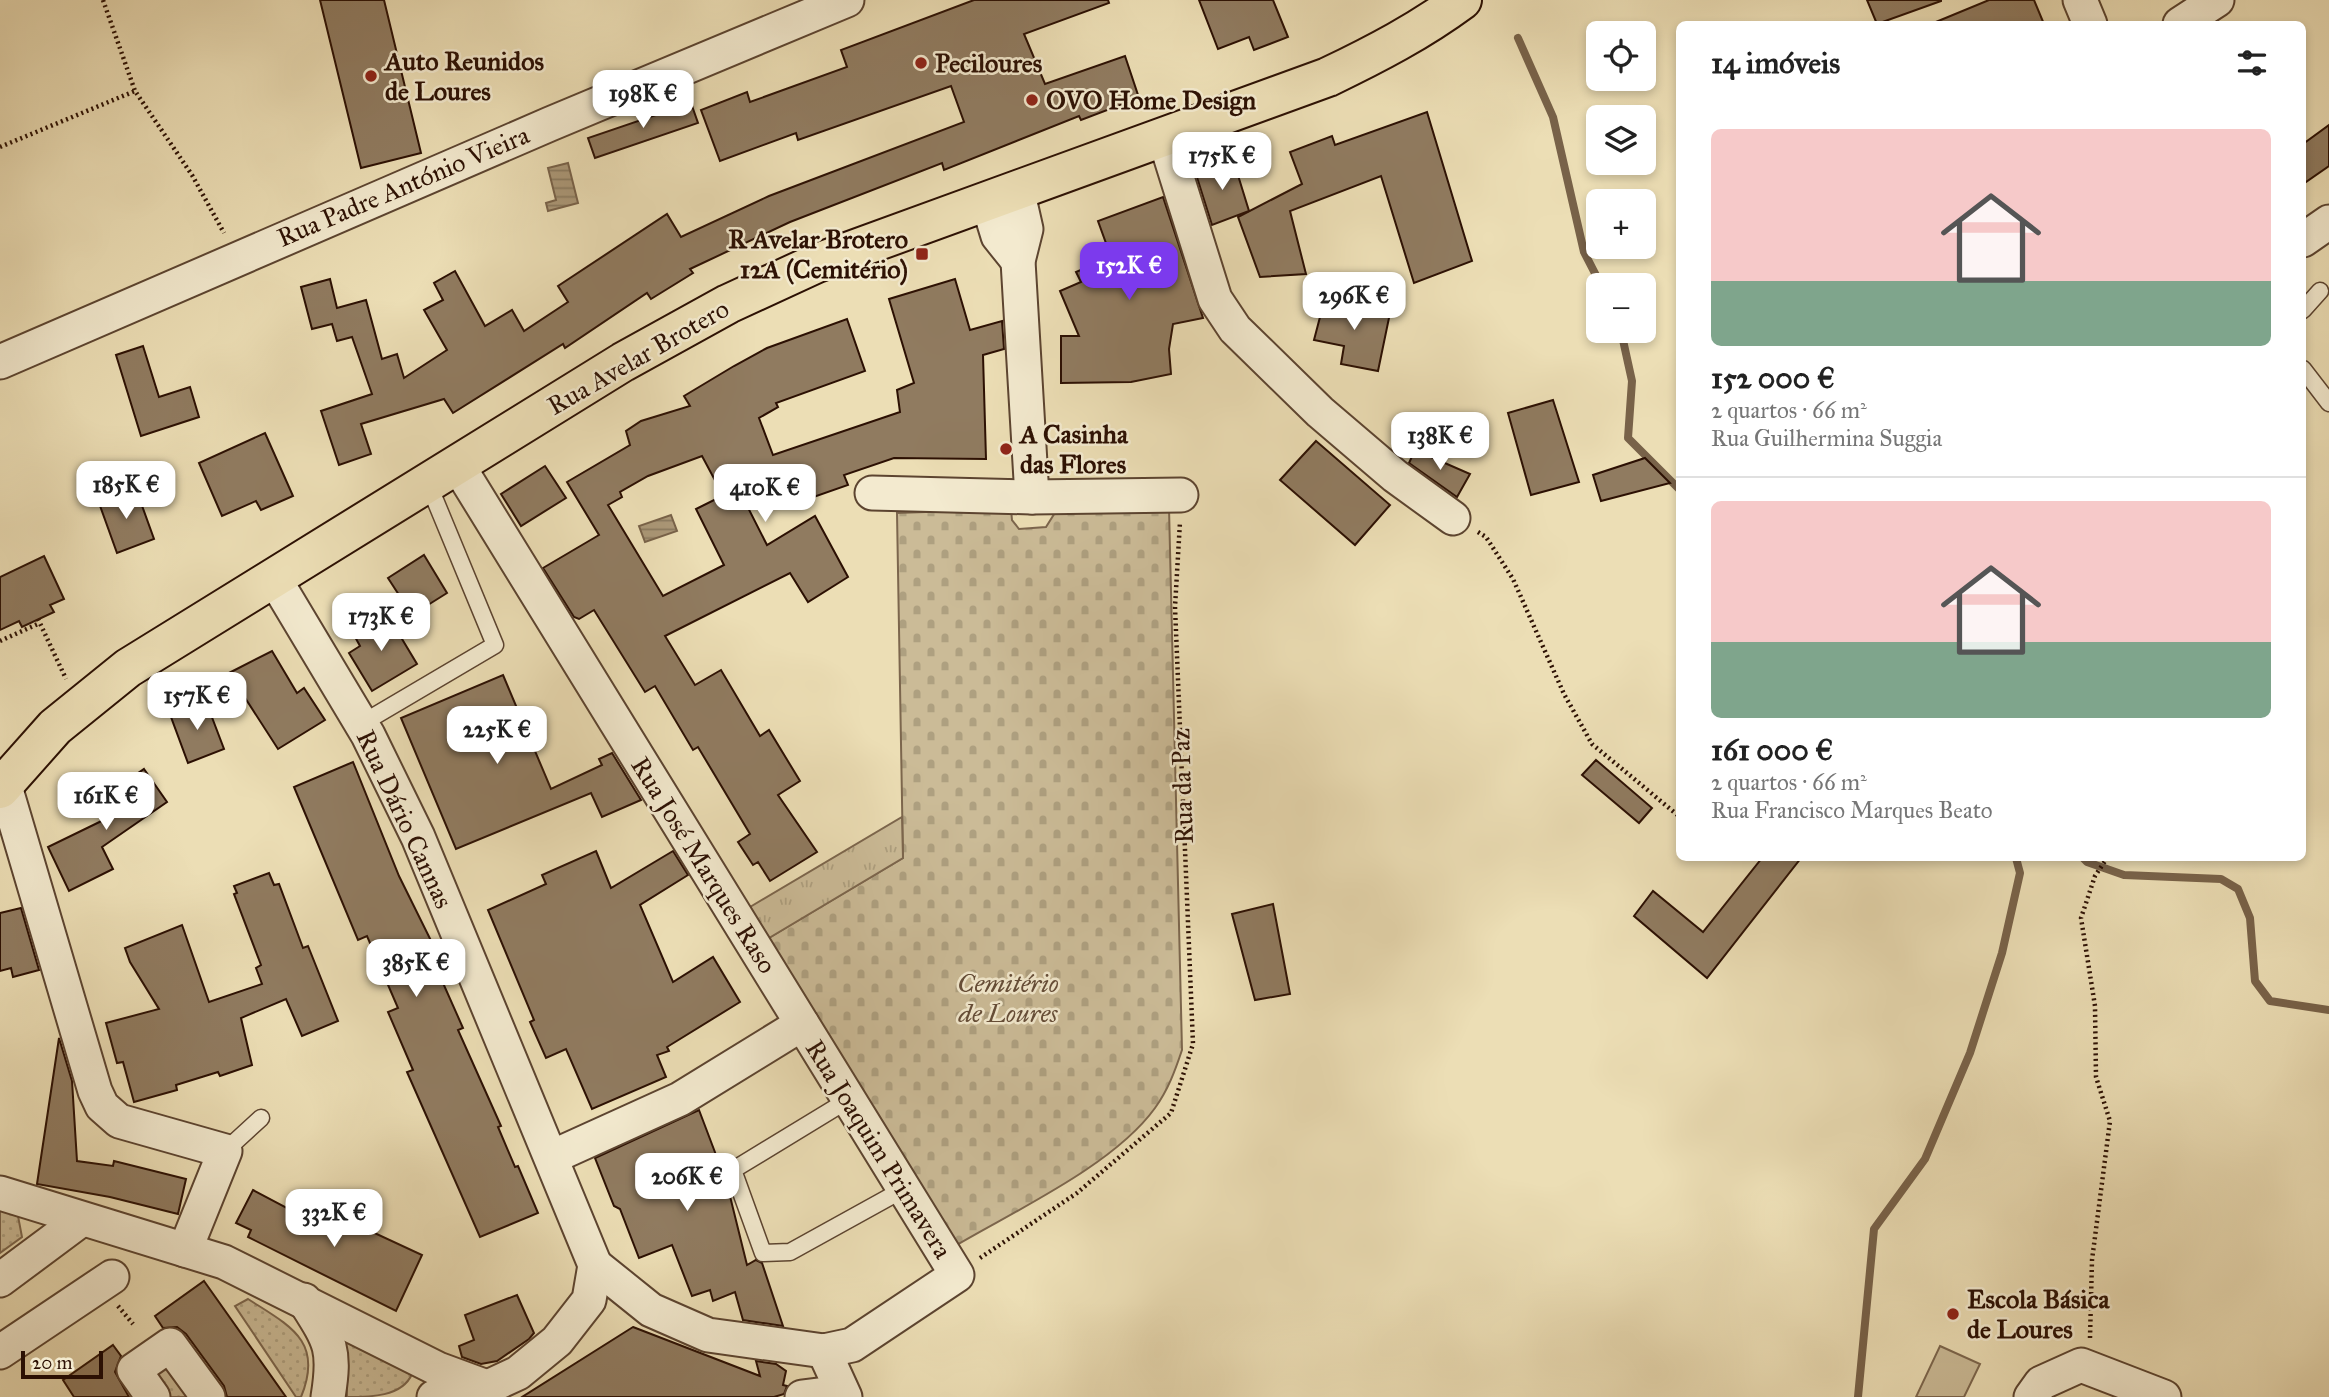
<!DOCTYPE html>
<html lang="pt">
<meta charset="utf-8">
<style>
:root{--surface:#fff;--page:#f6f6f6;--text:#222;--muted:#767676;--line:#e0e0e0;--accent:#7c3aed}
body{margin:0;font-family:"IM FELL Great Primer",serif;background:var(--page);color:var(--text);height:100vh;display:flex;flex-direction:column;font-size:26px;white-space:nowrap}
*{box-sizing:border-box;margin:0}
p{font-size:23px;color:var(--muted)}
.icon{flex:none;width:38px;height:38px;fill:none;stroke:currentColor;stroke-width:2;stroke-linecap:round;stroke-linejoin:round}
.map{position:relative;flex:1;overflow:hidden}
.side{position:absolute;left:1676px;top:21px;width:630px;height:840px;display:flex;flex-direction:column;background:var(--surface);border-radius:10px;box-shadow:0 4px 10px #0003}
.side>*{flex:none}
.tools{position:absolute;left:1586px;top:21px;display:grid;gap:14px}
.tools a{display:grid;place-items:center;width:70px;height:70px;border-radius:10px;background:var(--surface);box-shadow:0 4px 10px #0003;font-size:35px}
.scale{position:absolute;left:21px;bottom:18px;width:82px;box-sizing:border-box;padding-left:7px;border:4px solid #2c1003;border-top:0;font-size:19px;line-height:24px;white-space:nowrap;color:#2c1003;-webkit-text-stroke:5px #f3eacf;paint-order:stroke}
.price{position:absolute;translate:-50% -60px;padding:0 16px;border-radius:14px;background:#fff;color:#222;font-size:23px;line-height:46px;filter:drop-shadow(0 2px 4px #0008)}
.price::after{content:'';position:absolute;left:50%;top:42px;width:21px;height:16px;margin-left:-10px;background:inherit;clip-path:polygon(0 0,100% 0,50% 100%)}
.price.active{background:var(--accent);color:#fff}
ul{padding:0;list-style:none}
li{display:grid;align-content:center;gap:14px;height:371px;padding:0 35px}
li+li{border-top:2px solid var(--line)}
li span{display:grid;place-items:center;height:217px;border-radius:10px;color:#555}
li>.icon{margin-inline-start:auto}
span .icon{width:126px;height:126px;fill:#fffc;stroke-width:1}
li b{font-size:30px}
h2{display:flex;justify-content:space-between;align-items:center;height:84px;padding:0 35px;font-size:30px}
.map>svg:first-child{display:block}
.grass{fill:url(#grass-dots);stroke:#7c664d;stroke-width:2}
.cemetery{fill:url(#cemetery-stones);stroke:#7c664d;stroke-width:2}
.park{fill:url(#park-tufts);stroke:#7c664d;stroke-width:2}
.pitch{fill:#cbbb97;stroke:#7c664d;stroke-width:2}
.water{fill:url(#water-rules);stroke:#786249;stroke-width:2}
.lines{fill:none;stroke-linecap:round;stroke-linejoin:round}
.stream{stroke:#786249;stroke-width:8}
.building{fill:#907b60;stroke:#2c1003;stroke-width:2}
.lane-casing{stroke:#5c4430;stroke-width:19}
.street-casing{stroke:#5c4430;stroke-width:37}
.primary-casing{stroke:#2c1003;stroke-width:42}
.path{stroke:#2c1003;stroke-width:4.5;stroke-dasharray:2 3.5;stroke-linecap:butt}
.lane{stroke:#f3eacf;stroke-width:16}
.street{stroke:#f3eacf;stroke-width:33}
.primary{stroke:#ecdeb5;stroke-width:38}
.poi-dot{fill:#8f2418;stroke:#f3eacf;stroke-width:2.5}
.labels{text-anchor:middle;dominant-baseline:central;stroke-width:5;stroke-linejoin:round;paint-order:stroke}
.poi-label{font-size:26px;font-weight:bold;fill:#2c1003;stroke:#f3eacf;text-anchor:start}
.street-label{font-size:26px;fill:#2c1003;stroke:#f3eacf}
.park-label{font-size:26px;font-style:italic;fill:#644c37;stroke:#f3eacf}
</style>
<div class="map">
<svg width="2329" height="1397" viewBox="0 0 2329 1397">
<defs>
<pattern id="grass-dots" width="8" height="8" patternUnits="userSpaceOnUse" patternTransform="scale(1.75)"><rect width="8" height="8" fill="#cbbb97"/><path d="M2 2h.1M6 6h.1" fill="none" stroke="#aea080" stroke-width="1.8" stroke-linecap="round"/></pattern>
<pattern id="cemetery-stones" width="16" height="16" patternUnits="userSpaceOnUse" patternTransform="scale(1.75)"><rect width="16" height="16" fill="#cbbb97"/><path d="M2 7V4a2 2 0 0 1 4 0v3zM10 15v-3a2 2 0 0 1 4 0v3z" fill="#aea080"/></pattern>
<pattern id="park-tufts" width="24" height="20" patternUnits="userSpaceOnUse" patternTransform="scale(1.75)"><rect width="24" height="20" fill="#cbbb97"/><path d="M3 7l-1-3M5 7V3M7 7l1-3M15 17l-1-3M17 17v-4M19 17l1-3" fill="none" stroke="#aea080"/></pattern>
<pattern id="water-rules" width="6" height="5" patternUnits="userSpaceOnUse" patternTransform="scale(1.75)"><rect width="6" height="5" fill="#ab9878"/><path d="M0 2.5h6" fill="none" stroke="#8b7b60"/></pattern>
</defs>
<rect width="100%" height="100%" fill="#ecdeb5"/>
<filter id="stains"><feTurbulence type="fractalNoise" baseFrequency=".00286" numOctaves="4"/><feColorMatrix values="0 0 0 0 .2 0 0 0 0 .09 0 0 0 0 .02 0 0 0 .5 -.17"/></filter>
<radialGradient id="worn" r=".72"><stop offset=".6" stop-color="#630" stop-opacity="0"/><stop offset="1" stop-color="#630" stop-opacity=".3"/></radialGradient>
<!-- grass -->
<g class="grass">
<path d="M 0,1209 L 18,1216 L 22,1237 L 0,1253 Z"/>
<path d="M 248,1299 C 290,1326 324,1341 301,1397 L 296,1397 L 235,1306 Z"/>
<path d="M 345,1334 L 412,1374 C 402,1397 370,1397 347,1397 Z"/>
<path d="M 171,1348 L 205,1397 L 157,1397 L 138,1371 Z"/>
</g>
<!-- cemetery -->
<path class="cemetery" d="M 1063,500 L 1169,508 L 1182,1050 C 1175,1071 1168,1090 1155,1108 C 1114,1165 1016,1210 955,1246 L 769,938 L 903,858 L 897,513 L 1011,509 L 1012,520 L 1019,529 L 1046,527 Z"/>
<!-- park -->
<path class="park" d="M 902,817 L 903,858 L 769,938 L 750,907 Z"/>
<!-- pitch -->
<path class="pitch" d="M 1940,1346 L 1980,1364 L 1964,1397 L 1916,1397 Z"/>
<!-- water -->
<g class="water">
<path d="M 568,163 L 578,203 L 548,211 L 546,203 L 556,200 L 548,168 Z"/>
<path d="M 671,515 L 677,531 L 645,542 L 639,526 Z"/>
</g>
<g class="lines">
<!-- stream -->
<g class="stream">
<path d="M 1518,38 L 1553,117 L 1584,252 L 1601,285"/>
<path d="M 1621,331 L 1632,381 L 1628,438 L 1680,490"/>
<path d="M 2083,858 L 2087,862 L 2124,875 L 2221,879 L 2238,889 L 2250,918 L 2255,981 L 2270,1001 L 2329,1010"/>
<path d="M 1858,1397 L 1874,1229 L 1925,1159 L 1970,1053 L 2002,953 L 2020,873 L 2016,858"/>
</g>
</g>
<!-- building -->
<g class="building">
<path d="M 320,0 L 384,0 L 421,153 L 361,168 Z"/>
<path d="M 974,0 L 1108,0 L 1109,3 L 1024,34 L 1045,84 L 1125,56 L 1139,98 L 1081,120 L 1079,116 L 944,170 L 942,163 L 790,222 L 690,269 L 693,273 L 651,299 L 647,293 L 565,348 L 563,344 L 453,413 L 444,399 L 361,424 L 371,454 L 339,465 L 321,411 L 372,394 L 352,337 L 337,341 L 332,324 L 312,329 L 301,287 L 330,279 L 337,308 L 366,300 L 382,359 L 397,354 L 404,378 L 447,350 L 424,310 L 443,300 L 434,283 L 455,271 L 485,326 L 512,310 L 524,331 L 568,302 L 558,286 L 667,214 L 681,237 L 769,196 L 964,122 L 951,86 L 798,140 L 796,133 L 720,161 L 701,110 L 747,92 L 750,102 L 847,67 L 841,50 Z"/>
<path d="M 1199,0 L 1273,0 L 1288,37 L 1254,50 L 1249,37 L 1218,49 Z"/>
<path d="M 1867,0 L 1941,0 L 1941,1 L 1877,24 Z"/>
<path d="M 1989,0 L 2034,0 L 2044,24 L 1931,24 Z"/>
<path d="M 691,103 L 698,123 L 595,158 L 588,138 Z"/>
<path d="M 1427,112 L 1472,261 L 1414,283 L 1381,176 L 1290,211 L 1306,274 L 1260,277 L 1238,217 L 1302,184 L 1290,152 L 1332,136 L 1335,145 Z"/>
<path d="M 2329,125 L 2329,166 L 2303,184 L 2303,144 Z"/>
<path d="M 1233,159 L 1249,211 L 1212,225 L 1195,171 Z"/>
<path d="M 1163,197 L 1203,318 L 1173,324 L 1169,349 L 1171,374 L 1131,382 L 1061,383 L 1061,336 L 1079,336 L 1060,291 L 1081,282 L 1076,272 L 1111,257 L 1098,221 Z"/>
<path d="M 955,279 L 970,330 L 1002,321 L 1004,349 L 983,355 L 986,459 L 894,458 L 844,475 L 848,485 L 805,500 L 797,478 L 718,486 L 702,456 L 648,476 L 620,492 L 622,497 L 608,505 L 663,596 L 724,565 L 696,509 L 738,488 L 767,545 L 815,516 L 848,577 L 808,602 L 790,573 L 665,636 L 695,685 L 721,670 L 760,736 L 769,730 L 800,781 L 778,795 L 817,852 L 770,881 L 758,862 L 753,865 L 738,842 L 750,834 L 698,747 L 693,750 L 655,686 L 645,692 L 594,610 L 579,619 L 574,617 L 543,568 L 599,535 L 567,482 L 630,445 L 626,431 L 641,421 L 690,406 L 684,396 L 734,366 L 767,348 L 847,319 L 865,371 L 776,403 L 778,407 L 759,418 L 773,455 L 900,412 L 897,390 L 914,383 L 889,299 Z"/>
<path d="M 1325,298 L 1390,313 L 1378,371 L 1341,364 L 1344,346 L 1314,340 Z"/>
<path d="M 143,346 L 159,397 L 190,387 L 199,417 L 141,436 L 116,355 Z"/>
<path d="M 1553,400 L 1579,482 L 1531,495 L 1508,413 Z"/>
<path d="M 265,433 L 293,496 L 261,510 L 256,501 L 222,516 L 199,463 Z"/>
<path d="M 1316,441 L 1390,505 L 1355,545 L 1280,480 Z"/>
<path d="M 1415,450 L 1470,474 L 1457,497 L 1409,463 Z"/>
<path d="M 1645,458 L 1670,483 L 1601,501 L 1593,475 Z"/>
<path d="M 545,466 L 566,498 L 521,526 L 501,494 Z"/>
<path d="M 136,489 L 154,539 L 117,553 L 99,503 Z"/>
<path d="M 424,555 L 447,593 L 412,615 L 388,578 Z"/>
<path d="M 44,556 L 64,599 L 50,605 L 54,612 L 22,627 L 19,621 L 0,630 L 0,577 Z"/>
<path d="M 387,614 L 417,664 L 372,691 L 349,653 L 360,646 L 354,635 Z"/>
<path d="M 272,651 L 297,693 L 304,688 L 325,720 L 278,749 L 229,673 Z"/>
<path d="M 503,675 L 551,789 L 602,765 L 599,759 L 612,753 L 641,800 L 602,817 L 591,793 L 456,849 L 401,718 Z"/>
<path d="M 205,699 L 224,749 L 188,763 L 171,717 L 185,712 L 183,708 Z"/>
<path d="M 1596,760 L 1652,808 L 1639,823 L 1582,775 Z"/>
<path d="M 353,762 L 399,876 L 446,971 L 439,974 L 463,1028 L 458,1030 L 501,1126 L 498,1127 L 515,1167 L 518,1166 L 538,1213 L 480,1237 L 407,1072 L 413,1070 L 388,1012 L 398,1008 L 367,936 L 358,940 L 294,787 Z"/>
<path d="M 144,769 L 167,802 L 102,847 L 113,869 L 69,891 L 48,847 L 120,812 L 108,794 Z"/>
<path d="M 596,851 L 611,888 L 673,851 L 688,875 L 640,905 L 673,982 L 713,957 L 740,1002 L 667,1047 L 669,1051 L 657,1055 L 666,1077 L 592,1109 L 566,1049 L 546,1058 L 530,1022 L 534,1020 L 488,910 L 546,884 L 542,875 Z"/>
<path d="M 1762,858 L 1801,858 L 1707,978 L 1634,916 L 1653,891 L 1703,932 Z"/>
<path d="M 269,873 L 274,885 L 279,884 L 303,948 L 308,946 L 338,1021 L 302,1036 L 286,999 L 241,1018 L 252,1065 L 220,1076 L 218,1072 L 176,1085 L 177,1090 L 134,1102 L 123,1062 L 117,1063 L 106,1023 L 159,1009 L 130,962 L 125,948 L 182,925 L 209,1002 L 262,984 L 256,968 L 261,965 L 234,894 L 237,893 L 234,886 Z"/>
<path d="M 1273,904 L 1290,994 L 1255,1000 L 1232,914 Z"/>
<path d="M 21,908 L 39,970 L 13,977 L 11,968 L 0,971 L 0,913 Z"/>
<path d="M 59,1038 L 72,1081 L 77,1161 L 113,1166 L 114,1161 L 186,1179 L 178,1214 L 110,1197 L 37,1184 Z"/>
<path d="M 699,1110 L 727,1184 L 747,1265 L 756,1260 L 762,1263 L 783,1326 L 743,1320 L 735,1292 L 713,1301 L 710,1290 L 692,1296 L 672,1245 L 639,1258 L 620,1209 L 614,1206 L 595,1158 Z"/>
<path d="M 253,1190 L 315,1223 L 323,1209 L 422,1255 L 396,1311 L 248,1237 L 251,1230 L 236,1223 Z"/>
<path d="M 204,1281 L 286,1397 L 227,1397 L 224,1386 L 186,1334 L 177,1327 L 163,1328 L 155,1316 Z"/>
<path d="M 517,1295 L 534,1333 L 529,1339 L 497,1361 L 481,1364 L 462,1357 L 459,1346 L 474,1340 L 465,1315 Z"/>
<path d="M 633,1327 L 760,1376 L 756,1361 L 776,1364 L 786,1371 L 783,1385 L 787,1386 L 784,1394 L 774,1397 L 522,1397 Z"/>
<path d="M 113,1345 L 121,1356 L 115,1372 L 129,1397 L 74,1397 L 63,1380 Z"/>
</g>
<g class="lines">
<defs>
<g id="lane">
<path d="M 2303,310 L 2320,291"/>
<path d="M 2303,369 L 2329,403"/>
<path d="M 361,724 L 495,645 L 428,483"/>
<path d="M 848,1100 L 733,1170 L 763,1253 L 790,1252 L 904,1189"/>
<path d="M 225,1151 L 261,1118"/>
</g>
<g id="street">
<path d="M 2080,0 L 2090,24"/>
<path d="M 2180,24 L 2217,0"/>
<path d="M 1164,136 L 1215,299 L 1235,329 L 1320,412 L 1395,476 L 1453,518"/>
<path d="M 1017,189 L 1026,229 L 1018,261 L 1032,497"/>
<path d="M 987,200 L 998,236 L 1018,261"/>
<path d="M 2303,240 L 2329,222"/>
<path d="M 0,362 L 550,124 L 847,0"/>
<path d="M 457,464 L 957,1275 L 852,1345 L 824,1351 L 708,1335 L 651,1310 L 595,1265"/>
<path d="M 872,493 L 1032,497 L 1181,495"/>
<path d="M 274,578 L 368,735 L 418,837 L 595,1265 L 589,1300 L 557,1341 L 518,1373 L 488,1387 L 434,1397"/>
<path d="M 4,783 L 95,1091 L 102,1106 L 119,1121 L 225,1151 L 185,1250"/>
<path d="M 552,1157 L 680,1099 L 802,1024"/>
<path d="M 0,1193 L 224,1262 L 438,1369 L 487,1387"/>
<path d="M 0,1280 L 82,1219"/>
<path d="M 304,1300 C 330,1341 336,1348 328,1397"/>
<path d="M 824,1351 L 845,1397"/>
<path d="M 0,1352 L 112,1277"/>
<path d="M 153,1397 L 134,1370 L 170,1345 L 208,1397"/>
<path d="M 802,1397 L 842,1392"/>
<path d="M 2031,1397 L 2041,1383 L 2081,1365 L 2164,1397"/>
</g>
<path id="primary" d="M 0,789 L 55,727 L 128,668 L 623,362 L 728,304 L 817,263 L 1328,77 C 1376,54 1420,31 1462,0"/>
</defs>
<!-- lane casing -->
<use href="#lane" class="lane-casing"/>
<!-- street casing -->
<use href="#street" class="street-casing"/>
<!-- primary casing -->
<use href="#primary" class="primary-casing"/>
<!-- path -->
<g class="path">
<path d="M 103,0 L 135,91"/>
<path d="M 0,147 L 135,91 L 192,175 L 224,233"/>
<path d="M 1478,532 L 1486,537 L 1513,579 L 1564,694 L 1592,744 L 1680,817"/>
<path d="M 38,619 L 66,679"/>
<path d="M 0,641 L 40,623"/>
<path d="M 980,1258 L 1077,1193 L 1171,1113 L 1193,1044 L 1175,607 L 1180,522"/>
<path d="M 118,1306 L 133,1324"/>
<path d="M 2090,1338 L 2092,1260 L 2110,1121 L 2096,1077 L 2095,1006 L 2081,918 L 2095,876 L 2107,858"/>
</g>
<!-- lane -->
<use href="#lane" class="lane"/>
<!-- street -->
<use href="#street" class="street"/>
<!-- primary -->
<use href="#primary" class="primary"/>
</g>
<!-- markers -->
<g class="poi-dot">
<circle cx="921" cy="63" r="7"/>
<circle cx="371" cy="76" r="7"/>
<circle cx="1032" cy="100" r="7"/>
<rect x="915" y="247" width="14" height="14" rx="3.5"/>
<circle cx="1006" cy="449" r="7"/>
<circle cx="1953" cy="1314" r="7"/>
</g>
<g class="labels">
<!-- poi labels -->
<g class="poi-label">
<text x="385" y="61">Auto Reunidos<tspan x="385" dy="30">de Loures</tspan></text>
<text x="935" y="63">Peciloures</text>
<text x="1046" y="100">OVO Home Design</text>
<text x="908" y="239" text-anchor="end">R Avelar Brotero<tspan x="908" dy="30">12A (Cemitério)</tspan></text>
<text x="1020" y="434">A Casinha<tspan x="1020" dy="30">das Flores</tspan></text>
<text x="1967" y="1299">Escola Básica<tspan x="1967" dy="30">de Loures</tspan></text>
</g>
<!-- street labels -->
<g class="street-label">
<text transform="translate(403 186) rotate(-23)">Rua Padre António Vieira</text>
<text transform="translate(638 357) rotate(-30)">Rua Avelar Brotero</text>
<text transform="translate(1182 786) rotate(-92)">Rua da Paz</text>
<text transform="translate(405 819) rotate(65)">Rua Dário Cannas</text>
<text transform="translate(704 865) rotate(58)">Rua José Marques Raso</text>
<text transform="translate(879 1149) rotate(58)">Rua Joaquim Primavera</text>
</g>
<!-- park labels -->
<g class="park-label">
<text x="1008" y="983">Cemitério<tspan x="1008" dy="30">de Loures</tspan></text>
</g>
</g>
<rect width="100%" height="100%" filter="url(#stains)"/>
<rect width="100%" height="100%" fill="url(#worn)"/>
</svg>
<div class="tools">
<a><svg class="icon" aria-label="locate" viewBox="0 0 24 24"><circle cx="12" cy="12" r="6"/><path d="M12 2v4M12 18v4M2 12h4M18 12h4"/></svg></a>
<a><svg class="icon" aria-label="layers" viewBox="0 0 24 24"><path d="M12 4l9 5-9 5-9-5zM3 14l9 5 9-5"/></svg></a>
<a>+</a>
<a>−</a>
</div>
<div class="scale">20 m</div>
<b class="price" style="left:643px;top:130px">198K €</b>
<b class="price" style="left:1222px;top:192px">175K €</b>
<b class="price active" style="left:1129px;top:302px">152K €</b>
<b class="price" style="left:1354px;top:332px">296K €</b>
<b class="price" style="left:1440px;top:472px">138K €</b>
<b class="price" style="left:126px;top:521px">185K €</b>
<b class="price" style="left:765px;top:524px">410K €</b>
<b class="price" style="left:381px;top:653px">173K €</b>
<b class="price" style="left:197px;top:732px">157K €</b>
<b class="price" style="left:497px;top:766px">225K €</b>
<b class="price" style="left:106px;top:832px">161K €</b>
<b class="price" style="left:416px;top:999px">385K €</b>
<b class="price" style="left:687px;top:1213px">206K €</b>
<b class="price" style="left:334px;top:1249px">332K €</b>
<section class="side">
<h2>14 imóveis<svg class="icon" aria-label="filters" viewBox="0 0 24 24"><path d="M4 7h16M4 17h16"/><circle cx="9" cy="7" r="2"/><circle cx="15" cy="17" r="2"/></svg></h2>
<ul>
<li><span style="background:linear-gradient(#f6c9c9 70%,#7fa58c 0)"><svg class="icon" aria-label="home" viewBox="0 0 24 24"><path d="M3 11l9-7 9 7M6 9v11h12V9"/></svg></span><div><b>152 000 €</b><p>2 quartos · 66 m²</p><p>Rua Guilhermina Suggia</p></div></li>
<li><span style="background:linear-gradient(#f6c9c9 65%,#7fa58c 0)"><svg class="icon" aria-label="home" viewBox="0 0 24 24"><path d="M3 11l9-7 9 7M6 9v11h12V9"/></svg></span><div><b>161 000 €</b><p>2 quartos · 66 m²</p><p>Rua Francisco Marques Beato</p></div></li>
</ul>
</section>
</div>
